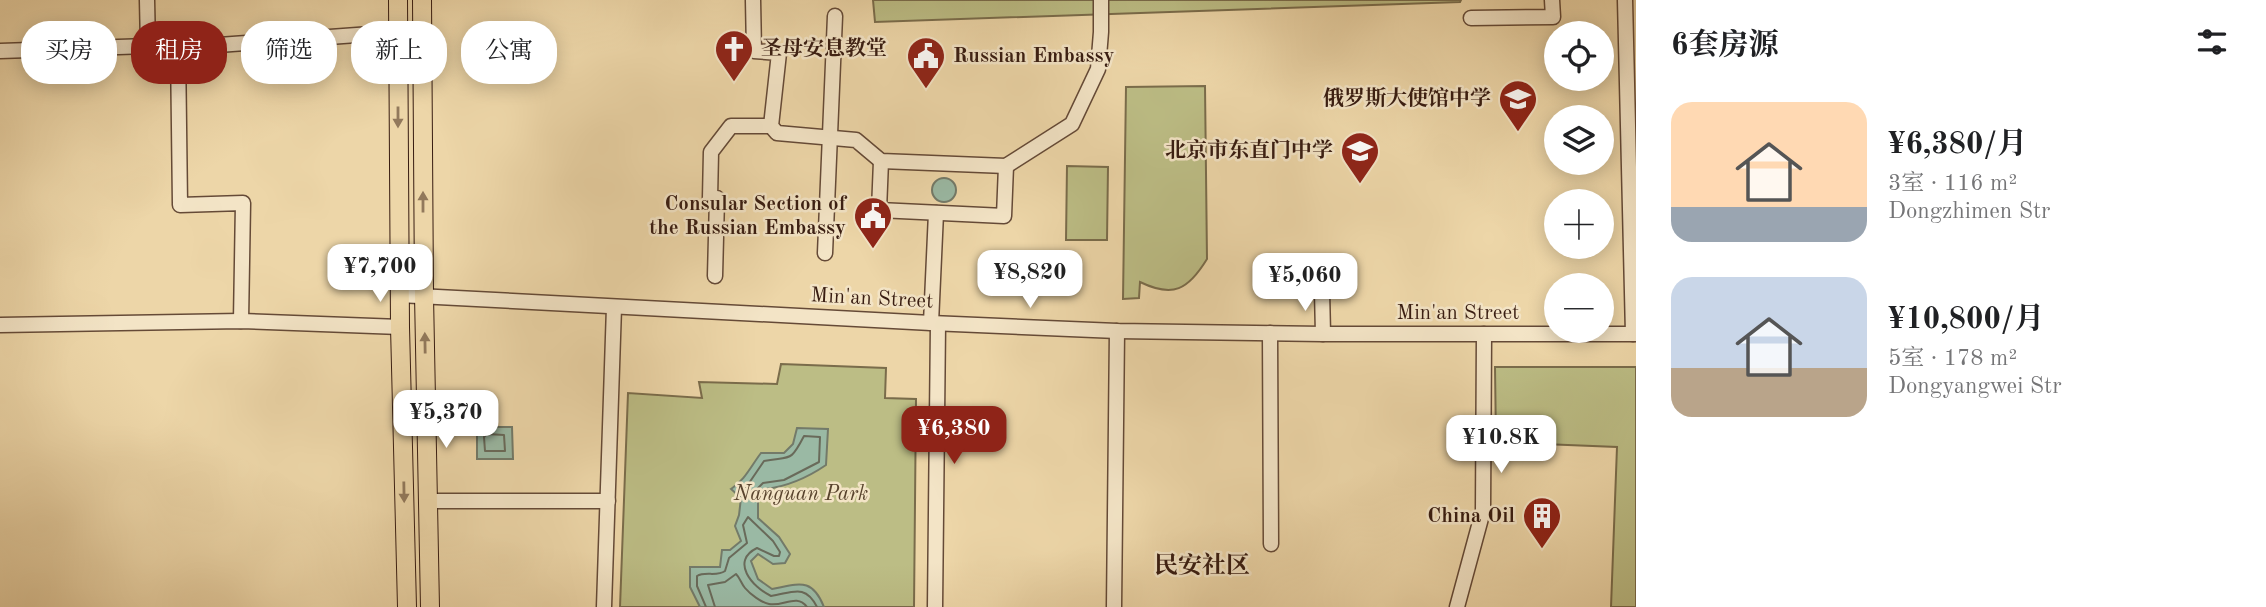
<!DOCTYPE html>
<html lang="zh">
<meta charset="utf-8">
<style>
:root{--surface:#fff;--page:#f6f6f6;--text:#202124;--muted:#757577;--accent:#8f2418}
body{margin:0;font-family:"Old Standard TT","Noto Serif SC",serif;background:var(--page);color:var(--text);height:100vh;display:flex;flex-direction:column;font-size:26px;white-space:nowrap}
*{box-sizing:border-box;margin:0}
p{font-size:23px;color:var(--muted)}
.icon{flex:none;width:38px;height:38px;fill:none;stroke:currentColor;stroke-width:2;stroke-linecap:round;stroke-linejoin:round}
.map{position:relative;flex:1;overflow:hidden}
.drawer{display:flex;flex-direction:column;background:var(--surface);width:630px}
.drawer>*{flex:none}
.guide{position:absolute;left:21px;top:21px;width:665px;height:63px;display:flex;gap:14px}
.fabs{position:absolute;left:1544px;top:21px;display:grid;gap:14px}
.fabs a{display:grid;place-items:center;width:70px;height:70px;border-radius:50%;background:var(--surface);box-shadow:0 4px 18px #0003;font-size:35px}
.price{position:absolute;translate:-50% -60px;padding:0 16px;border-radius:14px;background:#fff;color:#222;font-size:23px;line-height:46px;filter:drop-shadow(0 2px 4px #0008)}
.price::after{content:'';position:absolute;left:50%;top:42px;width:21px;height:16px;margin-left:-10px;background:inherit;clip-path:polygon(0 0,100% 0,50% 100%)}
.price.on{background:var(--accent);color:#fff}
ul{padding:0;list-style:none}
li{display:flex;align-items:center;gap:21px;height:175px;padding:0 35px}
li span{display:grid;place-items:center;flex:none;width:196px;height:140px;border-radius:21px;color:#555}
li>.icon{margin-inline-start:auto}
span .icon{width:84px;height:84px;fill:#fffc;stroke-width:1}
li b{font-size:30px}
h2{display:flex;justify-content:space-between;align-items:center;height:84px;padding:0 35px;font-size:30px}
.tag{padding:0 24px;border-radius:28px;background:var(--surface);box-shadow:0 4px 18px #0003;font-size:24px;line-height:63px}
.tag.on{background:var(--accent);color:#fff}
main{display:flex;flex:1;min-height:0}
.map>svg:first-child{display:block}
.green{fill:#bcbd85;stroke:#7a6c4b;stroke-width:2}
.water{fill:#9ab9a4;stroke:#737a69;stroke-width:2}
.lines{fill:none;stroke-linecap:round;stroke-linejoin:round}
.shore{stroke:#696a5a;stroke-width:2}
.minor-casing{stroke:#654a37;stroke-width:17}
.major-casing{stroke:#381c11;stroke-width:20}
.minor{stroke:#f3e4c6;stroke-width:14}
.major{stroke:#edd6a8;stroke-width:18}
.oneway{fill:#92795c}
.labels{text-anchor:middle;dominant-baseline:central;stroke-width:5;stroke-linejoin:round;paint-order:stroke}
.poi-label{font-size:21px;font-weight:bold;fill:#381c11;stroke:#f3e4c6;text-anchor:end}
.street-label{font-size:21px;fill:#381c11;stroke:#f3e4c6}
.park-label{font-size:21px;font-style:italic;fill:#59442e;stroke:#f3e4c6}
.quarter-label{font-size:24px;font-weight:bold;fill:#381c11;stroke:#f3e4c6}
</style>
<main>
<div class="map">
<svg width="1636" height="607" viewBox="0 0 1636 607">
<rect width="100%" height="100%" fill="#edd6a8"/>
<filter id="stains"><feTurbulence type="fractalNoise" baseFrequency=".00286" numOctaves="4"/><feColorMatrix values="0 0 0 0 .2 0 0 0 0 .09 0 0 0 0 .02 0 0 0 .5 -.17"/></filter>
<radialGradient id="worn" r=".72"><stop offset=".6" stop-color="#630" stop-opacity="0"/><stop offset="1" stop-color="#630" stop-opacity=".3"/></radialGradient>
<!-- green -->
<g class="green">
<path d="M 873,0 L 1461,0 L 1460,2 L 875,22 Z"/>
<path d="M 1205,86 L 1207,259 C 1188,290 1173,298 1140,282 L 1139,298 L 1123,299 L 1126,87 Z"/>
<path d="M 1067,166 L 1108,167 L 1107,240 L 1066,240 Z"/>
<path d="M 781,364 L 886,368 L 885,398 L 916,399 L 914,607 L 620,607 L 628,393 L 702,398 L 699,382 L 777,384 Z"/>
<path d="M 1495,367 L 1636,367 L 1636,607 L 1611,607 L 1617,447 L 1496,442 Z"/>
</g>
<!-- water -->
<g class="water">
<circle cx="944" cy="190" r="12"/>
<path d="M 477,427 L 512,427 L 513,459 L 477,459 Z"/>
<path d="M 797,428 L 828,429 L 826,465 C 807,478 789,486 766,489 L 758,498 L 758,518 L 779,537 L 790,554 L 785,563 L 773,564 L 758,554 L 751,561 L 758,579 L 772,589 C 799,584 812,577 824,607 L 700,607 L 690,587 L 690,567 L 720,567 L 722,550 L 730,550 L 741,541 L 735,526 L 739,515 L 741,498 L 731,489 C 745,480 751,466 761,453 L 784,453 L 793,444 Z"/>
</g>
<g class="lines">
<!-- shore -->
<g class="shore">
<path d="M 487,434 L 504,435 L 505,451 L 485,451 L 484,437 Z"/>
<path d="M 804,436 L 820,437 L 819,462 L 784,480 L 763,483 L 751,495 L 747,495 L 745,489 L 764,461 C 791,456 790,463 804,436 Z"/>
<path d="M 706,607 L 697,586 L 697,576 C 705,571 717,577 725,571 L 729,558 L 747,543 L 743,525 L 748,517 L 773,541 L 780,552 L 779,556 L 774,556 L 757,548 C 730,561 752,587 771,596 C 792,593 805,583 817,607"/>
<path d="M 715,607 L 708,585 L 725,582 L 736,574 C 740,578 741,583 745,588 C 750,594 762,603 769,604 C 783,607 797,593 807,607"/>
</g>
<defs>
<g id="minor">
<path d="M 147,0 L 148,46"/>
<path d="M 753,0 L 754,51 L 779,53 L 771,126 L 777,133 L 856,140 L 881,161 L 1006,166 L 1072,124 L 1098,69 L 1101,32 L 1101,0"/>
<path d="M 1625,0 L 1633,334"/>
<path d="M 1471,18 L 1553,17 L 1552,0"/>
<path d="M 178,48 L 180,205 L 243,203 L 241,321"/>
<path d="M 0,51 L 148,46 L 178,48 L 398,32"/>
<path d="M 881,161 L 879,210 L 1004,216 L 1006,166"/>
<path d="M 825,253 L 835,16"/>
<path d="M 715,276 L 717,198 L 710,198 L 711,152 L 731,126 L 771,126"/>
<path d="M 1322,291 L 1323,334"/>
<path d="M 399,295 L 931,323 L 1117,331 L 1323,334 L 1636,334"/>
<path d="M 931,323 L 936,213"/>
<path d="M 0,325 L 241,321 L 400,327"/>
<path d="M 1270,333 L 1271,544"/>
<path d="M 428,501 L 608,501"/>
<path d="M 604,607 L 614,307"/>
<path d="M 935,607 L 938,324"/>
<path d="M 1114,607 L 1117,331"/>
<path d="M 1457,607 L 1483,511 L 1484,334"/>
</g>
<g id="major">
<path d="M 398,0 L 400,327 L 407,607"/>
<path d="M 422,0 L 424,295 L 430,607"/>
</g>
</defs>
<!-- minor casing -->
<use href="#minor" class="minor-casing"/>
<!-- major casing -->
<use href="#major" class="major-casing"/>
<!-- minor -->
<use href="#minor" class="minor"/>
<!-- major -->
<use href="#major" class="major"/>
</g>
<!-- one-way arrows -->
<defs><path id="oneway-solid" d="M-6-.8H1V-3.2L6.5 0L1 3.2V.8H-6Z" transform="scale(1.75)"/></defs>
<g class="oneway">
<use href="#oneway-solid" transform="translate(398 117) rotate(90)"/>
<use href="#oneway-solid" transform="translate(423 202) rotate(-90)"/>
<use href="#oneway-solid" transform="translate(425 343) rotate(-91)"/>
<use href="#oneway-solid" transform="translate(404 492) rotate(89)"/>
</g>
<!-- icons -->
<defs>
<symbol id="church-pin" viewBox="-11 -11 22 30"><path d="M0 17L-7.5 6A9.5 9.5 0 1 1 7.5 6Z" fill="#8f2418" stroke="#f3e4c6"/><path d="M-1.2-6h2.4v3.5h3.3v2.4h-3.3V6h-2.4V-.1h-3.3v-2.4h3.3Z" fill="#fff"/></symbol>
<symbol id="civic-pin" viewBox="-11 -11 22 30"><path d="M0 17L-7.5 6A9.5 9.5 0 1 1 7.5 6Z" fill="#8f2418" stroke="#f3e4c6"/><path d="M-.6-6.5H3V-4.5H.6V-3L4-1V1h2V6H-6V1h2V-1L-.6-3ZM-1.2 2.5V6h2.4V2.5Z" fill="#fff"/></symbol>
<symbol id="school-pin" viewBox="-11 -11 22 30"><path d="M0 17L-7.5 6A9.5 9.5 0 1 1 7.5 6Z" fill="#8f2418" stroke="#f3e4c6"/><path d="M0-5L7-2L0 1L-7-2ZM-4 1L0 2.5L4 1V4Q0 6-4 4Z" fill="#fff"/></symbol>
<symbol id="building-pin" viewBox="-11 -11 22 30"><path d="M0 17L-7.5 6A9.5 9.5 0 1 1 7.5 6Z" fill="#8f2418" stroke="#f3e4c6"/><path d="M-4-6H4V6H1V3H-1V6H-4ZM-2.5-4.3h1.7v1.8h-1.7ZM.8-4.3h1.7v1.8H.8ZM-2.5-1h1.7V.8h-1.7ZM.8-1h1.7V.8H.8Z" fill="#fff"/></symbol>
</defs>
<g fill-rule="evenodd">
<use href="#church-pin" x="712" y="27" width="44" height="60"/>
<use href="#civic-pin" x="904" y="34" width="44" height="60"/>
<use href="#school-pin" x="1496" y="77" width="44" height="60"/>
<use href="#school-pin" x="1338" y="129" width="44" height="60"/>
<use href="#civic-pin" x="851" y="194" width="44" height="60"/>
<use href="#building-pin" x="1520" y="494" width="44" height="60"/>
</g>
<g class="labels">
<!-- poi labels -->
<g class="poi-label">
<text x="761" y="49" text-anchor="start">圣母安息教堂</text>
<text x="953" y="56" text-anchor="start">Russian Embassy</text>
<text x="1491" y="99">俄罗斯大使馆中学</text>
<text x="1333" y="151">北京市东直门中学</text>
<text x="846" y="204">Consular Section of<tspan x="846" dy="24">the Russian Embassy</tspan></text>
<text x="1515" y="516">China Oil</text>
</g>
<!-- street labels -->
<g class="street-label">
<text transform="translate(872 299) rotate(3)">Min'an Street</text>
<text x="1458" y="313">Min'an Street</text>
</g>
<!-- park labels -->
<g class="park-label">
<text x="801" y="494">Nanguan Park</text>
</g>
<!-- quarter labels -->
<g class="quarter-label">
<text x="1202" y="567">民安社区</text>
</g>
</g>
<rect width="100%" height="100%" filter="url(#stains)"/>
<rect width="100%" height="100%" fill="url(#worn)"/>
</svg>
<div class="fabs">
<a><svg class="icon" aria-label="locate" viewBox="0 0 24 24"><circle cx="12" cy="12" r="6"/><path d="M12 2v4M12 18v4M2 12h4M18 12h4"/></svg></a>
<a><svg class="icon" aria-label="layers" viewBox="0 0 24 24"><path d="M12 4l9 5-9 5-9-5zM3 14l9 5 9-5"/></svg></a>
<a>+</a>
<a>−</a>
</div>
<b class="price" style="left:380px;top:304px">¥7,700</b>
<b class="price" style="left:1030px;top:310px">¥8,820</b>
<b class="price" style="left:1305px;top:313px">¥5,060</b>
<b class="price" style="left:446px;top:450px">¥5,370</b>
<b class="price on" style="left:954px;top:466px">¥6,380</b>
<b class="price" style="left:1501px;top:475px">¥10.8K</b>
<div class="guide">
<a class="tag">买房</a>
<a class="tag on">租房</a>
<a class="tag">筛选</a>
<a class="tag">新上</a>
<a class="tag">公寓</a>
</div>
</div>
<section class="drawer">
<h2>6套房源<svg class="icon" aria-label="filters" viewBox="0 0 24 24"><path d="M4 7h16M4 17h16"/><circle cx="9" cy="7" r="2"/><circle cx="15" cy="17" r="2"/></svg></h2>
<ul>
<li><span style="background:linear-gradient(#ffd9b3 75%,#9aa5b1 0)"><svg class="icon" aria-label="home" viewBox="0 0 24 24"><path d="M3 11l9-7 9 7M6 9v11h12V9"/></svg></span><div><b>¥6,380/月</b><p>3室 · 116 m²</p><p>Dongzhimen Str</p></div></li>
<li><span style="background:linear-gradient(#c9d6e8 65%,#b9a48a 0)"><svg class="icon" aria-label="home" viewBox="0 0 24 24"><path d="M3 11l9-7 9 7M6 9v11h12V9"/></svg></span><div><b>¥10,800/月</b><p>5室 · 178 m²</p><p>Dongyangwei Str</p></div></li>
</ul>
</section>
</main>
